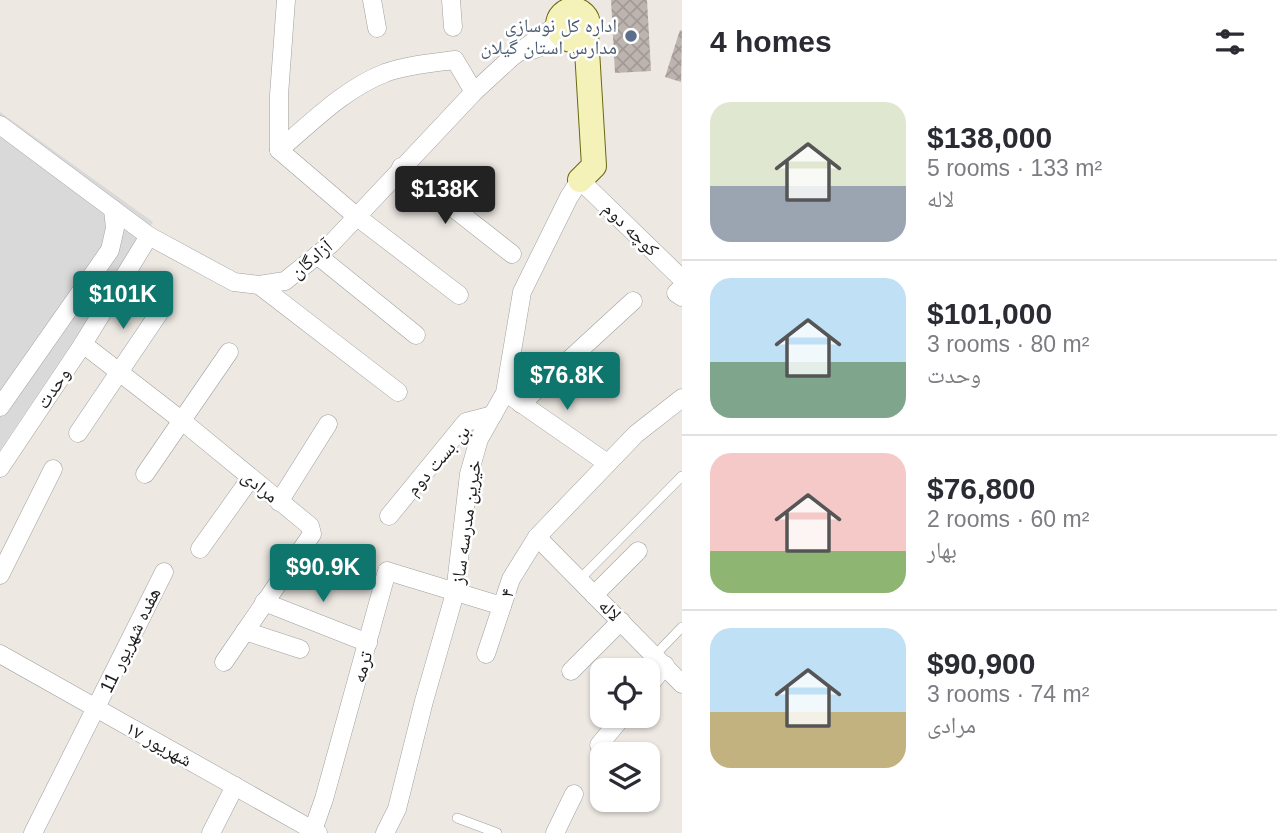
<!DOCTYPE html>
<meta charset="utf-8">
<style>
:root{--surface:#fff;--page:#f2f2f3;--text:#2b2b33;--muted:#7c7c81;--line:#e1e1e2;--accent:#0f766e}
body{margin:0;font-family:Helvetica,"Noto Naskh Arabic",sans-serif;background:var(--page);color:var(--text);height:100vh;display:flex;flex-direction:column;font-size:26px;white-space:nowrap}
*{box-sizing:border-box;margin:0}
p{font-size:23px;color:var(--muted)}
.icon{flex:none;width:38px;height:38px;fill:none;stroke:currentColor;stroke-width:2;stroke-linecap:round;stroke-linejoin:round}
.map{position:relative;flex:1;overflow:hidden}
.sheet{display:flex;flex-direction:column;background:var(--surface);width:595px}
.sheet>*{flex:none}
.tools{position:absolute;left:590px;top:658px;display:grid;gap:14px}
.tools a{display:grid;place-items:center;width:70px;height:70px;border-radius:14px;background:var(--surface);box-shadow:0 2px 5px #0004;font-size:35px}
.price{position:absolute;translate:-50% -60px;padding:0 16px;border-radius:7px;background:var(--accent);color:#fff;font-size:23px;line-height:46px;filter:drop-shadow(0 2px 4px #0008)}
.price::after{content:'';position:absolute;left:50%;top:42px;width:21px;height:16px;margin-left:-10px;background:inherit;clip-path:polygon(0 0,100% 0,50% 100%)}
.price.on{background:#222;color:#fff}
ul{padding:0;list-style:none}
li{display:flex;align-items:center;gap:21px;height:175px;padding:0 28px}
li+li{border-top:2px solid var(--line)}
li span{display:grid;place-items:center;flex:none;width:196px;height:140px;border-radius:21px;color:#555}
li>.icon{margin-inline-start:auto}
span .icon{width:84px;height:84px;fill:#fffc;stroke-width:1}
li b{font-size:30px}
h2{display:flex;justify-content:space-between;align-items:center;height:84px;padding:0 28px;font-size:30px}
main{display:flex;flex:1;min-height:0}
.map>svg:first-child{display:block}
.residential{fill:#dad9d9}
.building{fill:url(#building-cross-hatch)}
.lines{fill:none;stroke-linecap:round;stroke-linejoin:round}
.service-casing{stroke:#a0a0a0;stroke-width:10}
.minor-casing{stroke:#a0a0a0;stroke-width:19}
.secondary-casing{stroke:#68690d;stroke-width:26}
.service{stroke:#fff;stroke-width:9}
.minor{stroke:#fff;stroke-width:18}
.secondary{stroke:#f4f1b9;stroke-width:24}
.service-dot{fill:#5c6f8a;stroke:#fff;stroke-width:2.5}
.labels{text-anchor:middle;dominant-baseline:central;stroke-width:5;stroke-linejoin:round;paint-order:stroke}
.service-label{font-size:19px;fill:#4e5e75;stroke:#fff;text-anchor:end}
.street-label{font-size:19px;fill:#1c1c1c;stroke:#fff}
</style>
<main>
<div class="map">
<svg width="682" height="833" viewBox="0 0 682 833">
<defs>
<pattern id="building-cross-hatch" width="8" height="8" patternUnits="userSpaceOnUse" patternTransform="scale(1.75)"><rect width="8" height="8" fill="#bdb4af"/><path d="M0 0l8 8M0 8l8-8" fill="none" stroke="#a29a96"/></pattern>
</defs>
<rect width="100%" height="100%" fill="#ede8e2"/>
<!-- residential -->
<path class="residential" d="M 0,112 L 153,222 L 0,450 Z"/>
<!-- building -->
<g class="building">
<path d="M 611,0 L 647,0 L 651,71 L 615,73 Z"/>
<path d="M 680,30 L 682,31 L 681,82 L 665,77 Z"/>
</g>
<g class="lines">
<defs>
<g id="service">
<path d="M 579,580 L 682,476"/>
<path d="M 655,655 L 682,627"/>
<path d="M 457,818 L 497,833"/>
</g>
<g id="minor">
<path d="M 286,0 L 279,95 L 279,150 L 356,216 L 459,295"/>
<path d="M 372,0 L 377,28"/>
<path d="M 451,0 L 453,27"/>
<path d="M 532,50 L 565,38"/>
<path d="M 0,125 L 149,236 L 234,282 L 259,285 L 285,281 L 331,244 L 474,92 L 512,57 L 558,24"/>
<path d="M 279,150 C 312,122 344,89 385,73 C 407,65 432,63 455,60 L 474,92"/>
<path d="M 401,167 L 512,254"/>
<path d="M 317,255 L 416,335"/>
<path d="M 259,285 L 398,392"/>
<path d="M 682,287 L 676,293 L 682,297"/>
<path d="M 83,344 L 181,420 L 310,526 L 312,534 L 224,662"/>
<path d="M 512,397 L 607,463"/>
<path d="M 521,404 L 633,301"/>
<path d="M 0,407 L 110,250 L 115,228 L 113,209"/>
<path d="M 78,433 L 159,313"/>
<path d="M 0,468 L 83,344 L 149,236"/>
<path d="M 145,474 L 229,352"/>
<path d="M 279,502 L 328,424"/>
<path d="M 389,516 L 466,422 L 493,415"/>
<path d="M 537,537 L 682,684"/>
<path d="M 200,549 L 250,479"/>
<path d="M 0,575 L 53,469"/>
<path d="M 594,595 L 638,551"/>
<path d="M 264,602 L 368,643"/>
<path d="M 245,631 L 300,649"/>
<path d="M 0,654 L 318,833"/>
<path d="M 486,654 L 511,579 L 537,537 L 636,434 L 682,398"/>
<path d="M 571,671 L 621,621"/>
<path d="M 648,687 L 665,665"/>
<path d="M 599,745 L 623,716"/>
<path d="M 33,833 L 164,572"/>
<path d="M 211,833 L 235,786"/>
<path d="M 312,833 L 324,799 L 387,571 L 502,606"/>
<path d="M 385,833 L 397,809 L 424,701 L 455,593 L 469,474 L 479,439 L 505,393 L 522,292 L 569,197 L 580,180 L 682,279"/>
<path d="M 555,833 L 574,794"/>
</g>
<g id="secondary">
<circle cx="573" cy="25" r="15"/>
<path d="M 580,180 L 594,166 L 586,34"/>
</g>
</defs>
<!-- service casing -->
<use href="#service" class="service-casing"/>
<!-- minor casing -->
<use href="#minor" class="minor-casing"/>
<!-- secondary casing -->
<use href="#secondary" class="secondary-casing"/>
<!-- service -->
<use href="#service" class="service"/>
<!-- minor -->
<use href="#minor" class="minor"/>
<!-- secondary -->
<use href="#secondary" class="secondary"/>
</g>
<!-- markers -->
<circle class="service-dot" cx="631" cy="36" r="7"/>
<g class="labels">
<!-- service labels -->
<g class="service-label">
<text x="617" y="25">اداره کل نوسازی<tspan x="617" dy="22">مدارس استان گیلان</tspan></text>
</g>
<!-- street labels -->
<g class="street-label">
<text transform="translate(631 229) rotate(44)">کوچه دوم</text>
<text transform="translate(311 259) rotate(-40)">آزادگان</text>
<text transform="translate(53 388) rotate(-56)">وحدت</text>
<text transform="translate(438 460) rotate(-49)">بن بست دوم</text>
<text transform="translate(260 486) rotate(39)">مرادی</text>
<text transform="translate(466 522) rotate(-82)">خیرین مدرسه ساز</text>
<text transform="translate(507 593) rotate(-73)">۴</text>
<text transform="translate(610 610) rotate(45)">لاله</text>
<text transform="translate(130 640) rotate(-64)">هفده شهریور 11</text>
<text transform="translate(362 667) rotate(-74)">ترمه</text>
<text transform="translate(159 744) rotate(29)">۱۷ شهریور</text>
</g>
</g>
</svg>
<div class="tools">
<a><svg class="icon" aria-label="locate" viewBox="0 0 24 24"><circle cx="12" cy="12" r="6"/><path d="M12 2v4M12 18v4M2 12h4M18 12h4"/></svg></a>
<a><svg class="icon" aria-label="layers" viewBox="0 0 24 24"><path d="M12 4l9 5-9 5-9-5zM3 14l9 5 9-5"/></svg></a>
</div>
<b class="price on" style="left:445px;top:226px">$138K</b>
<b class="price" style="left:123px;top:331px">$101K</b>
<b class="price" style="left:567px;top:412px">$76.8K</b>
<b class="price" style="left:323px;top:604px">$90.9K</b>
</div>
<section class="sheet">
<h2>4 homes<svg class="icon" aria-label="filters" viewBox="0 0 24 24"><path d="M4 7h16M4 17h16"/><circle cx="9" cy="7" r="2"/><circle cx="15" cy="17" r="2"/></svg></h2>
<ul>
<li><span style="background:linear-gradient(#dfe7d0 60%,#9aa5b1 0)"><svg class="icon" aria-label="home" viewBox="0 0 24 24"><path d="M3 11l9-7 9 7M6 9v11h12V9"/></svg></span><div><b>$138,000</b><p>5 rooms · 133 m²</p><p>لاله</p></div></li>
<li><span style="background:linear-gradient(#bfe0f5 60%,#7fa58c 0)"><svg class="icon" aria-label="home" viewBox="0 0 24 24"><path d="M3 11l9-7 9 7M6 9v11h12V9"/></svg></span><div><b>$101,000</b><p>3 rooms · 80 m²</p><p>وحدت</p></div></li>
<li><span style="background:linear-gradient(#f6c9c9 70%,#8fb573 0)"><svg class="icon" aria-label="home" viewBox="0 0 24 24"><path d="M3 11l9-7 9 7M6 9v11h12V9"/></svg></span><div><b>$76,800</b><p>2 rooms · 60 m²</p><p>بهار</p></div></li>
<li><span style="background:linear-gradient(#bfe0f5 60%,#c2b280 0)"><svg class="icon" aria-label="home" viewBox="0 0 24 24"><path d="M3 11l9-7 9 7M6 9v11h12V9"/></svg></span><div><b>$90,900</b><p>3 rooms · 74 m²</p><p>مرادی</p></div></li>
</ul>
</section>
</main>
